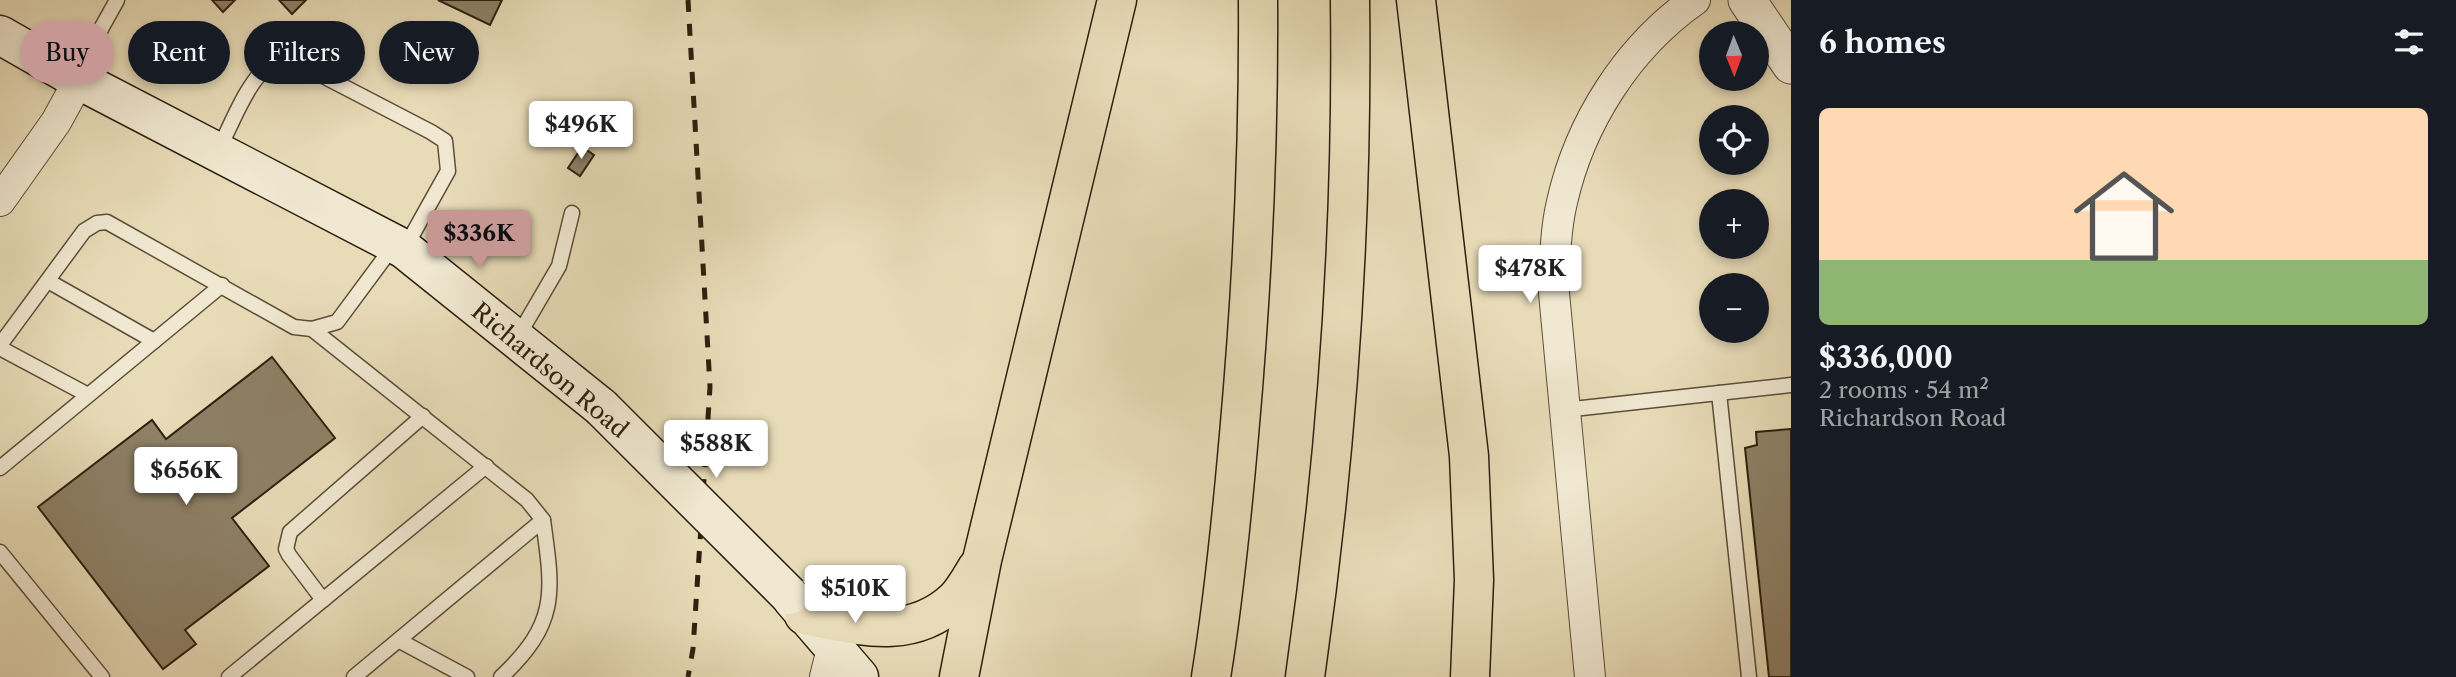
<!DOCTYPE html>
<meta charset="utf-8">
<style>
:root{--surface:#171b24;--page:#20242c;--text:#f1f3f6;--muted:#9ea1a6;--line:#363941;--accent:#c59692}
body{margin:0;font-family:"Libre Caslon Text",serif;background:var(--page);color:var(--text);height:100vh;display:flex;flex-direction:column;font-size:26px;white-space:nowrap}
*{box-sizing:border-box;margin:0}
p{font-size:23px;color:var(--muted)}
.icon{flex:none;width:38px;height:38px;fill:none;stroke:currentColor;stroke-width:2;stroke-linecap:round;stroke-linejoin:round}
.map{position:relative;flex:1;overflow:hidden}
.sheet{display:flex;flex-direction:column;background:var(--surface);width:665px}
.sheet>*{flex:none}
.hud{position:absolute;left:21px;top:21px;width:665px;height:63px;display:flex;gap:14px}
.needle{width:46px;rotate:179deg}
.controls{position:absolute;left:1699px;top:21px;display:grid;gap:14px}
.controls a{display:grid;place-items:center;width:70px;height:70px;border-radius:50%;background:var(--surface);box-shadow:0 4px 10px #0003;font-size:35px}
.price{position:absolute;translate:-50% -60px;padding:0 16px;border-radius:7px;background:#fff;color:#222;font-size:23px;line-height:46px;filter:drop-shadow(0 2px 4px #0008)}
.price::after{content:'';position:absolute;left:50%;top:42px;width:21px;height:16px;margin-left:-10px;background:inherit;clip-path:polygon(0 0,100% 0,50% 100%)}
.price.current{background:var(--accent);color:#111}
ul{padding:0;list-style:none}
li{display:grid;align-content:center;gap:14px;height:371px;padding:0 28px}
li+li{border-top:2px solid var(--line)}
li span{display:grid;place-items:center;height:217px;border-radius:10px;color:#555}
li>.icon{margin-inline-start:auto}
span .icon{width:126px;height:126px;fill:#fffc;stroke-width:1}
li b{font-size:30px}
h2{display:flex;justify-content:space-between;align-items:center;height:84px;padding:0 28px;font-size:30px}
.chip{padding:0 24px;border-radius:32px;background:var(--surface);box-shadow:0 4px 10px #0003;font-size:24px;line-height:63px}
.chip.current{background:var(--accent);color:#111}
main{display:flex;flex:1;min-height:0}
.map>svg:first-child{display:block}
.building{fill:#8e8167;stroke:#2d1f0f;stroke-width:2}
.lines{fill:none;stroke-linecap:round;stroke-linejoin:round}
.service-casing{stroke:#5c4e39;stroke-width:17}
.minor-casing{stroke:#5c4e39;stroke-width:32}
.tertiary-casing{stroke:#5c4e39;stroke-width:39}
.secondary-casing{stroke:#2d1f0f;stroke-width:41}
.motorway-casing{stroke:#2d1f0f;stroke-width:41}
.service{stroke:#f0e8d1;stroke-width:14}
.minor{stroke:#f0e8d1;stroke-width:30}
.tertiary{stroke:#f0e8d1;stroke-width:37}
.secondary{stroke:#f0e8d1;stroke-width:38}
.motorway{stroke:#e8dcb8;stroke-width:38}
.rail{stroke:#2d1f0f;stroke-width:5;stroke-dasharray:12 12;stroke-linecap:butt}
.secondary-bridge-casing{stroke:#2d1f0f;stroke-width:41;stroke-linecap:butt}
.secondary-bridge{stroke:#f0e8d1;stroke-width:38}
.labels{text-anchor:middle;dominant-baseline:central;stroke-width:5;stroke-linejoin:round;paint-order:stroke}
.street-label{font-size:24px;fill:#2d1f0f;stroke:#f0e8d1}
</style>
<main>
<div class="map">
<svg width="1791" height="677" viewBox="0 0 1791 677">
<rect width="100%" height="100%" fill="#e8dcb8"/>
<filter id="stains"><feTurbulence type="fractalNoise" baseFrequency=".00286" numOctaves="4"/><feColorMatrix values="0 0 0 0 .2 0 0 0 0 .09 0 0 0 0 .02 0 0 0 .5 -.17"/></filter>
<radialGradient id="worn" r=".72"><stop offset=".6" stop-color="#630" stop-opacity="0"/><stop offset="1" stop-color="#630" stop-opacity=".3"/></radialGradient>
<!-- building -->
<g class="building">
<path d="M 212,0 L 235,0 L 223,12 Z"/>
<path d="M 279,0 L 306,0 L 292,14 Z"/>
<path d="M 438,0 L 502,0 L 490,25 Z"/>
<path d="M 582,147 L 594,155 L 580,176 L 568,168 Z"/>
<path d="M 272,357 L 335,438 L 232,518 L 269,566 L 185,630 L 196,644 L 163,669 L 38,507 L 152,420 L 166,439 Z"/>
<path d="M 1791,429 L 1791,677 L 1769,677 L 1745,448 L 1757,445 L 1756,432 Z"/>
</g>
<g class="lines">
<defs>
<g id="service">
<path d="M 80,79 L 102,27 L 117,0"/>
<path d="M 218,151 C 229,130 249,77 269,67 C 279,62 291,64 302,65 L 431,132 L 445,141 L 448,171 L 405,248"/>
<path d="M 48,281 L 154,341"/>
<path d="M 312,329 L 527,500 L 543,520 L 354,677"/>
<path d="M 517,338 L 559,266 L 572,213"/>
<path d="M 0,345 L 84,231 L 97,223 L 107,222 L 294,327 L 312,329 L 337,322 L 394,245"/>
<path d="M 0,348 L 88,395"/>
<path d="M 1719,393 L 1749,677"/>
<path d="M 1564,410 L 1791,385"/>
<path d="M 0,468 L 222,285"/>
<path d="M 0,552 L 102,677"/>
<path d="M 323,600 L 289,555 L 286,549 L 290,532 L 423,416"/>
<path d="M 400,641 L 467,677"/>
<path d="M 229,677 L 486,466"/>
<path d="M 501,677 C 559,623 553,592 543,520"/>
</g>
<g id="minor">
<path d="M 0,201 L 56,122 L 79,80"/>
<path d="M 825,677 L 833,645"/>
<path d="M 1590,677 L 1554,293 C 1555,262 1555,231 1562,202 C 1580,122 1628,47 1695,0"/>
</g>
<path id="tertiary" d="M 1747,0 L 1791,65"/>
<g id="secondary">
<path d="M 0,35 L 79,80 L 404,249 L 601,407"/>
<path d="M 792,599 L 859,677"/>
</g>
<g id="motorway">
<path d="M 1416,0 L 1469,456 L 1474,580 L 1470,677"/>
<path d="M 804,615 C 858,625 910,642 955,600 C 964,591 971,578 977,568"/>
<path d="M 959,677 L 982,560 L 1117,0"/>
<path d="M 1211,677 C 1224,597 1232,515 1239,435 C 1252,290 1259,145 1258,0"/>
<path d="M 1305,677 C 1337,454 1353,225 1350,0"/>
</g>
</defs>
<!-- service casing -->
<use href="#service" class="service-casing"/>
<!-- minor casing -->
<use href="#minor" class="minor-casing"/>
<!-- tertiary casing -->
<use href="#tertiary" class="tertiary-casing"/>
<!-- secondary casing -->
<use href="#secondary" class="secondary-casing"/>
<!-- motorway casing -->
<use href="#motorway" class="motorway-casing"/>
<!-- service -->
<use href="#service" class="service"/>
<!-- minor -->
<use href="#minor" class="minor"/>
<!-- tertiary -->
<use href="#tertiary" class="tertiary"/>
<!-- secondary -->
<use href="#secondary" class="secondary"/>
<!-- motorway -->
<use href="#motorway" class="motorway"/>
<!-- rail -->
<path class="rail" d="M 688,0 L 710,387 L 693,649 L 688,677"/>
<defs>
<path id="secondary-bridge" d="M 601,407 L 789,595"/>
</defs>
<!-- secondary-bridge casing -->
<use href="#secondary-bridge" class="secondary-bridge-casing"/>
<!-- secondary-bridge -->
<use href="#secondary-bridge" class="secondary-bridge"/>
</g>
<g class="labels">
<!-- street labels -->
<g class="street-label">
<text transform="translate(550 370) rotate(40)">Richardson Road</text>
</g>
</g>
<rect width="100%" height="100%" filter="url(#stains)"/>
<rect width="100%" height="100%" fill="url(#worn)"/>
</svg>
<div class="controls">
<a><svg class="needle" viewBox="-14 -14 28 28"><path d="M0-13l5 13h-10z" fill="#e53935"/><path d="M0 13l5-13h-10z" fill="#9ea1a6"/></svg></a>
<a><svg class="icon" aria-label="locate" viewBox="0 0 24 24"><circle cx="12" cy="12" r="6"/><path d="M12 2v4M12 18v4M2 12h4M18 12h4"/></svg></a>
<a>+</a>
<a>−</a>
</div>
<b class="price" style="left:581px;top:161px">$496K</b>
<b class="price current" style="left:479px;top:270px">$336K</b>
<b class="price" style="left:1530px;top:305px">$478K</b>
<b class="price" style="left:716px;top:480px">$588K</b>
<b class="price" style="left:186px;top:507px">$656K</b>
<b class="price" style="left:855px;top:625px">$510K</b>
<div class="hud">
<a class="chip current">Buy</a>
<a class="chip">Rent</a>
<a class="chip">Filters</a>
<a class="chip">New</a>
</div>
</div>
<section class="sheet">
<h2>6 homes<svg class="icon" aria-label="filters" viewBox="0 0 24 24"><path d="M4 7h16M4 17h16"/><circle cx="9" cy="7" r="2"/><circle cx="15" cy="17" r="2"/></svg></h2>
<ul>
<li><span style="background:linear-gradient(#ffd9b3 70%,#8fb573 0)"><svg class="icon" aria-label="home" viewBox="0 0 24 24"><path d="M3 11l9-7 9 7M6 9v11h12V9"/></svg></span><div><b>$336,000</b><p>2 rooms · 54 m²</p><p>Richardson Road</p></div></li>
</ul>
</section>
</main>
